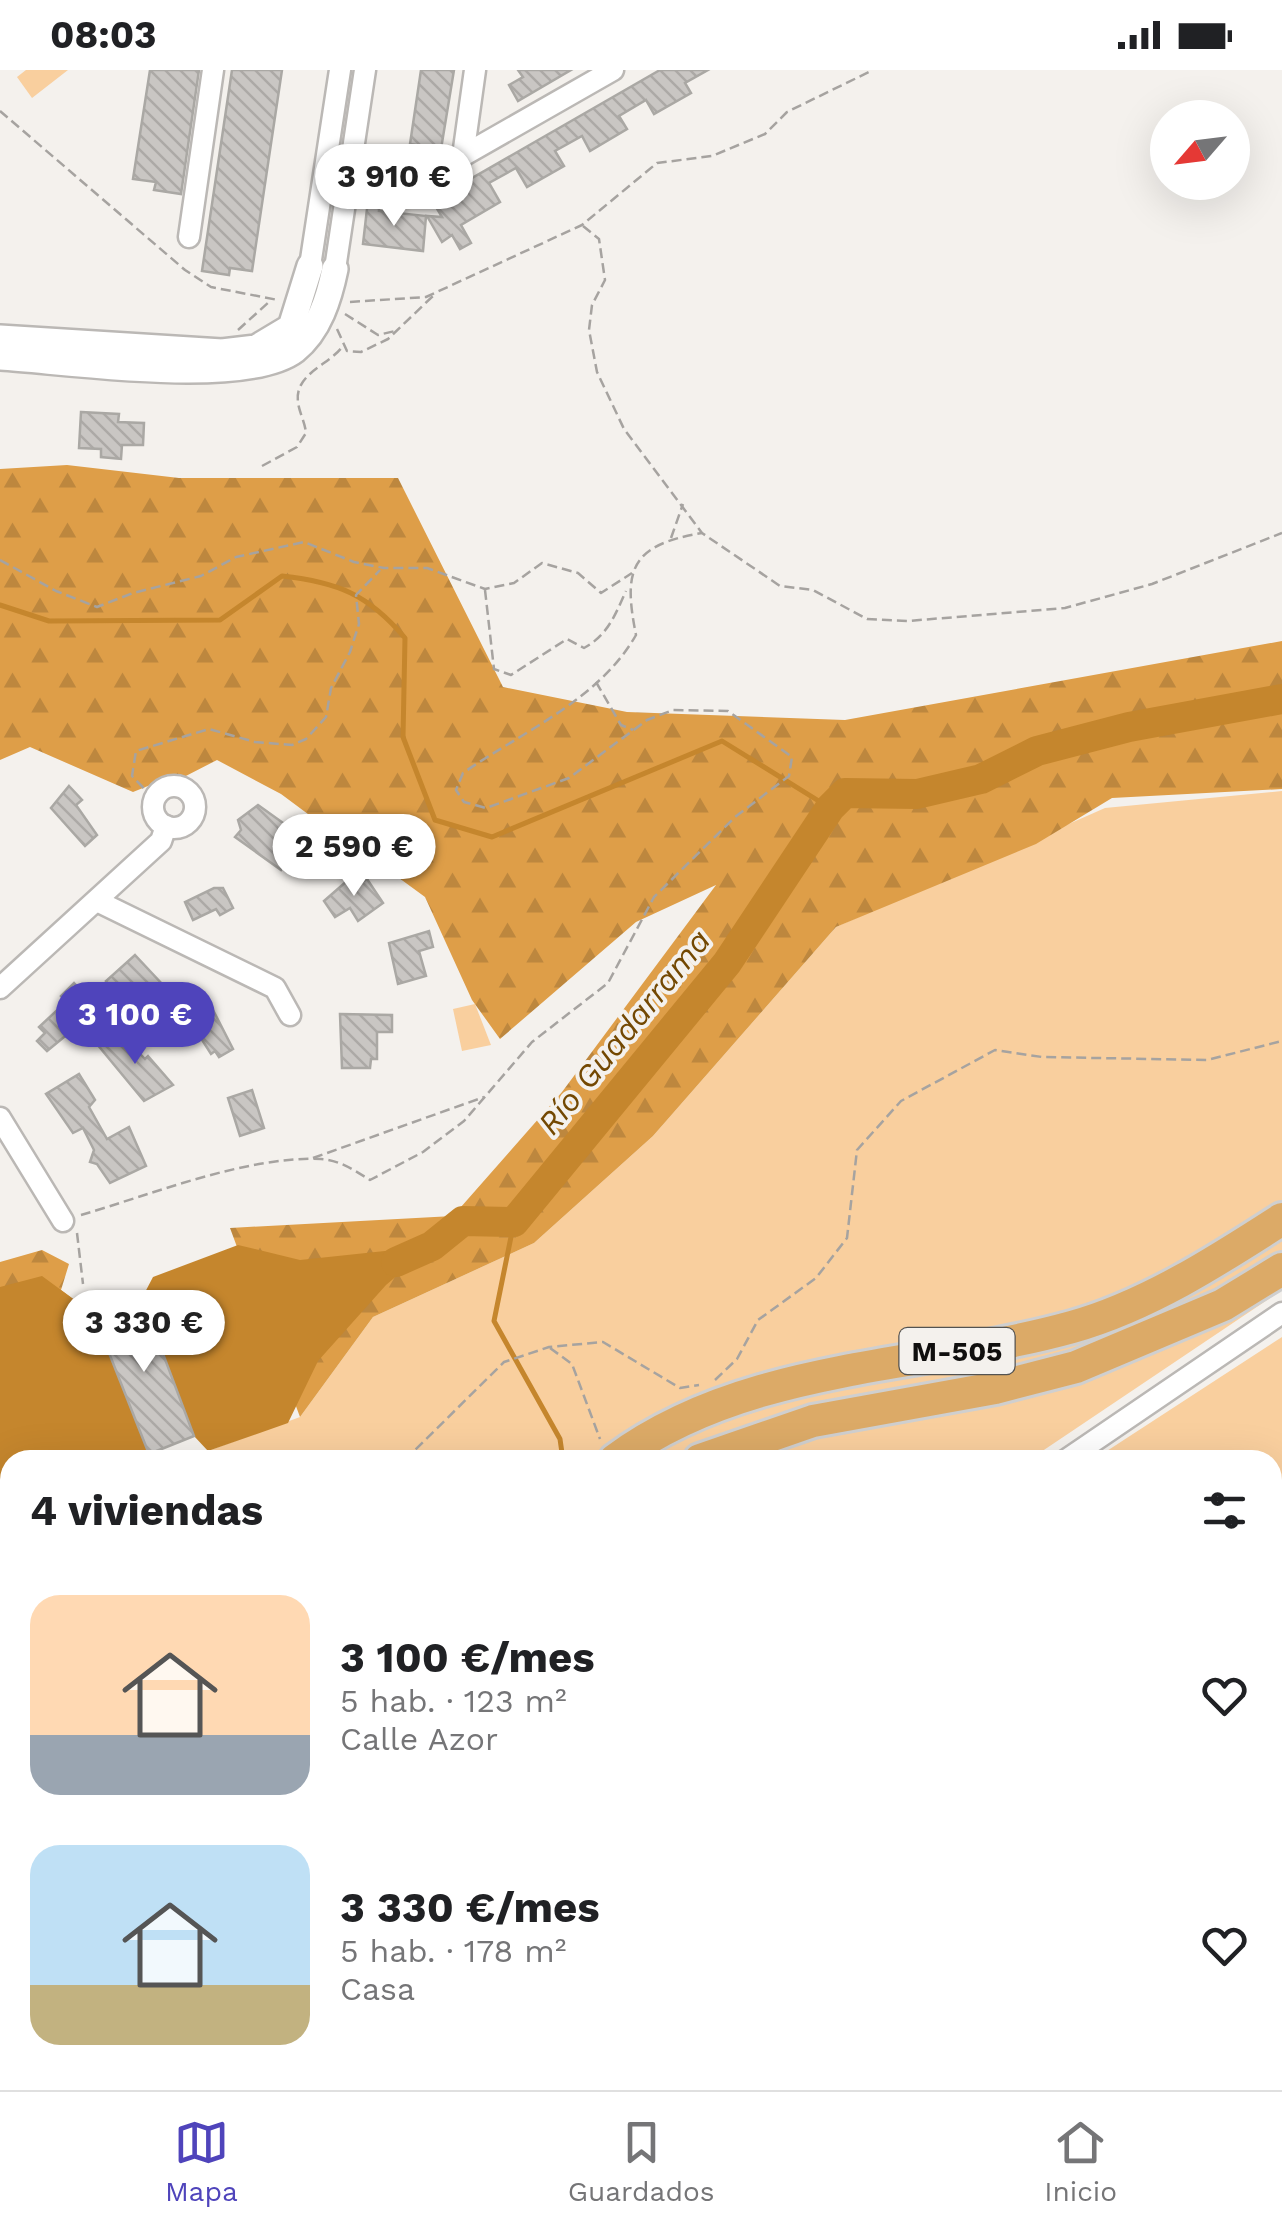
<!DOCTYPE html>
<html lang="es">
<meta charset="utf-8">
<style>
:root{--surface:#fff;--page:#f6f6f6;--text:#202124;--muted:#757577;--line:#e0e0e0;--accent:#4f44bb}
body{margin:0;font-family:"Work Sans",sans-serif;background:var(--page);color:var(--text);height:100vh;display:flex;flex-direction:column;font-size:38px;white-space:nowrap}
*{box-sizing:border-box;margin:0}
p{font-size:32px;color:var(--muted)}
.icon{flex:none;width:55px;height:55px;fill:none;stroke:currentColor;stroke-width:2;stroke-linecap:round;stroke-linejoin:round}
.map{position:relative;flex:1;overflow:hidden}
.drawer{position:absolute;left:0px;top:1380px;width:1282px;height:640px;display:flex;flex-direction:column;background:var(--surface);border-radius:30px 30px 0 0;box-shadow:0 10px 40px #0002}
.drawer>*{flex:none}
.needle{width:65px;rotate:242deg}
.buttons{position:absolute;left:1150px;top:30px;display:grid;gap:20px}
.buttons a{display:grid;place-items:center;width:100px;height:100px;border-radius:50%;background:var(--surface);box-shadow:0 10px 40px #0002;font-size:50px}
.price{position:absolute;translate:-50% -85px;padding:0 22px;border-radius:35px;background:#fff;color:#222;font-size:32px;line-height:65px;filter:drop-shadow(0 2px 5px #0008)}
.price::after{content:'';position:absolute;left:50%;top:60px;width:30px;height:22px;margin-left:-15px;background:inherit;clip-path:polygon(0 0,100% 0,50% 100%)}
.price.current{background:var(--accent);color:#fff}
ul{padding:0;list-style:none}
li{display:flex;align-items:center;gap:30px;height:250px;padding:0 30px}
li span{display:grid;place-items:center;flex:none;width:280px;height:200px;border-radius:30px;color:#555}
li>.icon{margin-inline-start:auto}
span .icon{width:120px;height:120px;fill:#fffc;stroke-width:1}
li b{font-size:42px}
h2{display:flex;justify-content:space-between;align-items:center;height:120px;padding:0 30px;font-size:42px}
.status{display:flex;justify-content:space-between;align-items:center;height:70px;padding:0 50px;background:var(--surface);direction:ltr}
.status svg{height:28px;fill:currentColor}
.tab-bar{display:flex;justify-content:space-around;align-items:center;height:140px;border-top:2px solid var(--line);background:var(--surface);font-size:28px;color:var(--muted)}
.tab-bar a{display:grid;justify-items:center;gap:5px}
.tab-bar .current{color:var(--accent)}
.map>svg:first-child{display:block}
.green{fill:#f9cf9e}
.forest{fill:url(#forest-firs)}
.water{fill:#c5862d}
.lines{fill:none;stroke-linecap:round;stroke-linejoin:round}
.stream{stroke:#c5862d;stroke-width:5}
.river{stroke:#c5862d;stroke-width:30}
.building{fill:url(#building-back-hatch);stroke:#aaa8a4;stroke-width:2.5}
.trunk-tunnel{stroke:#d2cfcc;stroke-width:32;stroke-dasharray:32 16;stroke-linecap:butt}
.minor-casing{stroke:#bbb8b5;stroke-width:25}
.tertiary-casing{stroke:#bbb8b5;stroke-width:30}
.trunk-casing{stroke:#cfcfcf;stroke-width:38}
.path{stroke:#a6a3a0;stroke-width:2.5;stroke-dasharray:10 5;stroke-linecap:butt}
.minor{stroke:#fff;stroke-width:20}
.tertiary{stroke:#fff;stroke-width:25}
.trunk{stroke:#dcaa67;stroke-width:32}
.labels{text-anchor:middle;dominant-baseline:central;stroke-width:8;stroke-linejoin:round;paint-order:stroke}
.shield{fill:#f4f1ed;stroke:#545351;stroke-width:2.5}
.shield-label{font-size:28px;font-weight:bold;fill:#100f0e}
.water-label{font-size:32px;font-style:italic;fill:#734802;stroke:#f4f1ed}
</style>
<div class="status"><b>08:03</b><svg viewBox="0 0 49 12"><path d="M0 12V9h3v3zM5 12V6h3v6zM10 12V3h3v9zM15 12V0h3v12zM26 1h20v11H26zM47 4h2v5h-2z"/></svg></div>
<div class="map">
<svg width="1282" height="2020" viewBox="0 0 1282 2020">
<defs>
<pattern id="forest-firs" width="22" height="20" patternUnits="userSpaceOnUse" patternTransform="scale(2.5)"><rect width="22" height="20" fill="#de9e48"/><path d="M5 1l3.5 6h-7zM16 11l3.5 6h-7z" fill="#bd873e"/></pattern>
<pattern id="building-back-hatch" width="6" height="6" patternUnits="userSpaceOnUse" patternTransform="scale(2.5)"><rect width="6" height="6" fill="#c9c6c3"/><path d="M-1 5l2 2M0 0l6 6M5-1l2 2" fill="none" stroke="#aca9a6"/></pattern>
</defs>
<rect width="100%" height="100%" fill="#f4f1ed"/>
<!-- green -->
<g class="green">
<path d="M 26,0 L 68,0 L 32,28 L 17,7 Z"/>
<path d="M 1282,721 L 1282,1220 L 1029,1390 L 209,1390 L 208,1381 L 300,1347 L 373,1247 L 534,1173 L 653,1066 L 836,857 L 1105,738 Z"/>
<path d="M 475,934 L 491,975 L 462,981 L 453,939 Z"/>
<path d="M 1282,1267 L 1282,2020 L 134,2020 L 139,2010 L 1272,2010 L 1272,1390 L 1093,1390 Z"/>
</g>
<!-- forest -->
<g class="forest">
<path d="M 67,395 L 179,408 L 398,408 L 503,617 L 627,642 L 845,650 L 1282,571 L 1282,719 L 1112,728 L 1036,774 L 836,857 L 653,1066 L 534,1173 L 373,1247 L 300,1347 L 230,1158 L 453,1146 L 562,1022 L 716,815 L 636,852 L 500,969 L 472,930 L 425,827 L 384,797 L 350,787 L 355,779 L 281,724 L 217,690 L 180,709 L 168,708 L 133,722 L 30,677 L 0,690 L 0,399 Z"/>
<path d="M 42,1180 L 69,1194 L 61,1220 L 95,1245 L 149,1384 L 148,1390 L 10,1390 L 10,1755 L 0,1763 L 0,1192 Z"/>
</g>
<!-- water -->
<g class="water">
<path d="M 238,1175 L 300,1190 L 432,1176 L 386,1215 L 318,1291 L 288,1353 L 208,1381 L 194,1366 L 142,1228 L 153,1207 Z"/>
<path d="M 42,1206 L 95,1245 L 149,1384 L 148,1390 L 10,1390 L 10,1530 L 0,1542 L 0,1217 Z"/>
</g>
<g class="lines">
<!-- stream -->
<g class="stream">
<path d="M 0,535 L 49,551 L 220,550 L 282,506 C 337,512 368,524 405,568 L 403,667 L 435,750 L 492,767 L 722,671 L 830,738"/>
<path d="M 514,1152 L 494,1251 L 560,1369 L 563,1390"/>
<path d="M 637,2010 L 639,2020"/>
</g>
<!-- river -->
<path class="river" d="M 396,1192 L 432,1176 L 463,1151 L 514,1152 L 727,893 L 830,738 L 845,723 L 917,724 L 981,709 L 1037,681 L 1129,657 L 1282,629"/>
</g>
<!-- building -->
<g class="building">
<path d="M 150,0 L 199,0 L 181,124 L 154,120 L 156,112 L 133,109 Z"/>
<path d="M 232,0 L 282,0 L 252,201 L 230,198 L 229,205 L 202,201 Z"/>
<path d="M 421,0 L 454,0 L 441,79 L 410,74 Z"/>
<path d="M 518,0 L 571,0 L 518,31 L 509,15 L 523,7 Z"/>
<path d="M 660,0 L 708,0 L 685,13 L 691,23 L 654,44 L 646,30 L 619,46 L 627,59 L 590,81 L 582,66 L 555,81 L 564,96 L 527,117 L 516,98 L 489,113 L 500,132 L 461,155 L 471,173 L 460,179 L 452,165 L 442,172 L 427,146 L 442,147 L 436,137 L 449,129 L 446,123 Z"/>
<path d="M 368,130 L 380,132 L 379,141 L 426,146 L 423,181 L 363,174 Z"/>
<path d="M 81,342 L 119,344 L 118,352 L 144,353 L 143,375 L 122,375 L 121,389 L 101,387 L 101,379 L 79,378 Z"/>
<path d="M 69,716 L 82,730 L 76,735 L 97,765 L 85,776 L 51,738 Z"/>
<path d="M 258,735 L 304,768 L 281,800 L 235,767 L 241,760 L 238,750 Z"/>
<path d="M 355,804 L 361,813 L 367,809 L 383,833 L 358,851 L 350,838 L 335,847 L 324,831 Z"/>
<path d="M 214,818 L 223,818 L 233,838 L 220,845 L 216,839 L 193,850 L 185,832 Z"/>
<path d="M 429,861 L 433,877 L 419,881 L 426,906 L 398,914 L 389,873 Z"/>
<path d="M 135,885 L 162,914 L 133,941 L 106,911 Z"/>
<path d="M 74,913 L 98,939 L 47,981 L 37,971 L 45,963 L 39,957 L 66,932 L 61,926 Z"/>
<path d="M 212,938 L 233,979 L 219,987 L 215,981 L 211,984 L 192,954 Z"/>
<path d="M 340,944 L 392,945 L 392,962 L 377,962 L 377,989 L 371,989 L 370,998 L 342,998 Z"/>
<path d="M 118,961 L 145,989 L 148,986 L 173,1015 L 144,1031 L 97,974 Z"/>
<path d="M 79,1004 L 95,1030 L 89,1037 L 107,1069 L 129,1057 L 146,1096 L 110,1113 L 97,1094 L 90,1092 L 94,1080 L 83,1058 L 73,1063 L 46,1024 Z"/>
<path d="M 252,1020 L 264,1058 L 240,1066 L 228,1028 Z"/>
<path d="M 142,1228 L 194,1366 L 149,1384 L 94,1245 Z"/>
</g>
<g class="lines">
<!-- trunk-tunnel -->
<path class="trunk-tunnel" d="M 406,2020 L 444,2010"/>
<defs>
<g id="minor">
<path d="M 463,86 L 475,0"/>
<path d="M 415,113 L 613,0"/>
<path d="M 189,167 L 213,0"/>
<path d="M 310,196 L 340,0"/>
<path d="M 335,199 L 365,0"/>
<circle cx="174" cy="737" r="21"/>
<path d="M 97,831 L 275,918 L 290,945"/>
<path d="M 0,918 L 161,771 L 166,756"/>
<path d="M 0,1048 L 63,1151"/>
<path d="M 1066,1390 L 1282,1243"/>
<path d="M 104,2020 L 108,2010"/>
</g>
<g id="tertiary">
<path d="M 0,268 L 222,282 L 256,278 L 291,257 L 310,196"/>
<path d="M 0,287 C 67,291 245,318 295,280 C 319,261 329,228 335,199"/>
</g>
<g id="trunk">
<path d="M 615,1390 C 746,1293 921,1299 1072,1257 C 1147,1236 1217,1191 1282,1149"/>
<path d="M 700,1390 L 813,1351 L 995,1318 L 1076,1297 L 1223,1235 L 1282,1199"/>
<path d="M 243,2010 L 246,2020"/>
<path d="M 381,2010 L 384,2020"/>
<path d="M 443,2010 L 445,2020"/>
<path d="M 558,2010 L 562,2020"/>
<path d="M 220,2020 L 220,2010"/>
</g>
</defs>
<!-- minor casing -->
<use href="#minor" class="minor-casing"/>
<!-- tertiary casing -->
<use href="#tertiary" class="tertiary-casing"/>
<!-- trunk casing -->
<use href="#trunk" class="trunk-casing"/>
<!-- path -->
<g class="path">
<path d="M 0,41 L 185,200 L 211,217 L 278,230"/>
<path d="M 583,156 L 599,169 L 605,210 L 592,235 L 589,260 L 597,302 L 624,359 L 702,463 L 780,516 L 813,520 L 867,549 L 908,551 L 1065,538 L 1152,514 L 1282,463"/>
<path d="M 350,232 L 426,227 L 582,155 L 657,93 L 712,86 L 765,64 L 787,42 L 873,0"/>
<path d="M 345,244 L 378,265 L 395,261"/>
<path d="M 337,259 L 347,281 L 361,282 L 388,269 L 434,225"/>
<path d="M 238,260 L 269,232"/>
<path d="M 262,396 L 297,377 L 306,363 C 305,352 299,342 298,332 C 294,304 329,295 342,277"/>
<path d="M 671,468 L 683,434"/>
<path d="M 0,490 L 56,521 L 97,537 L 133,523 L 201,506 L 236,487 L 304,472 L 354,492 L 384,498 L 427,498 L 485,519 L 514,513 L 542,493 L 578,503 L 601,523 L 632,503"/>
<path d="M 485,520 L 494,599 L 511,605 L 567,569 L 584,578 C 608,565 615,545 626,521"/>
<path d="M 596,612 L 621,655 L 633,660"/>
<path d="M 154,729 L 132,706 L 136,681 L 209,659 L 255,672 L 292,675 L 306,669 L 326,647 L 331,618 L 350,582 L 359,554 L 356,525 L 380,500"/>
<path d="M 313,1088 L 484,1027"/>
<path d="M 81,1145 C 153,1124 246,1086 321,1089 C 340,1090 355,1101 370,1110 L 423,1082 L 464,1051 L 532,972 L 608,913 L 654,827 L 735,747 L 789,706 L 792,687 L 728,641 L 673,640 L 647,650 L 569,708 L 486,738 L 464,732 L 456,720 L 463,703 C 522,662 599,630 636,565 C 623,500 630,475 702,463"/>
<path d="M 77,1163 L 83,1214"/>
<path d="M 550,1278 L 572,1294 L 600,1369"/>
<path d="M 715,1310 L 737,1289 L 758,1250 L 816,1208 L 847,1168 L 857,1080 L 901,1031 L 995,980 L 1042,987 L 1207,990 L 1282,971"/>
<path d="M 405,1390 L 504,1292 L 549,1277 L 603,1272 L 680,1318 L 699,1315"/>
<path d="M 0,1753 L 10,1747"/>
<path d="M 1144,2010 L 1147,2020"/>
</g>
<!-- minor -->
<use href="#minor" class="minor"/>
<!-- tertiary -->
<use href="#tertiary" class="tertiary"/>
<!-- trunk -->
<use href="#trunk" class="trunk"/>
</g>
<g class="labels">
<!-- shield labels -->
<rect class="shield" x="899.5" y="1258" width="115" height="46" rx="8"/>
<g class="shield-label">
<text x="957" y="1281">M-505</text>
</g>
<!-- water labels -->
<g class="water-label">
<text transform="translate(624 962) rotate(-51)">Río Guadarrama</text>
</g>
</g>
</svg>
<div class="buttons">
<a><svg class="needle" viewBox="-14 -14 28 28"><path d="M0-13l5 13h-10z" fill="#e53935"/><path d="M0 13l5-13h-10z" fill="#757577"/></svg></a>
</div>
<b class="price" style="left:394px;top:159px">3 910 €</b>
<b class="price" style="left:354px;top:829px">2 590 €</b>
<b class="price current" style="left:135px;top:997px">3 100 €</b>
<b class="price" style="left:144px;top:1305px">3 330 €</b>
<section class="drawer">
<h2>4 viviendas<svg class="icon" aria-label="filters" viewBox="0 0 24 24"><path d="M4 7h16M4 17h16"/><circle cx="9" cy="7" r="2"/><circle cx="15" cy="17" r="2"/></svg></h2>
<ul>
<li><span style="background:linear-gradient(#ffd9b3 70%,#9aa5b1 0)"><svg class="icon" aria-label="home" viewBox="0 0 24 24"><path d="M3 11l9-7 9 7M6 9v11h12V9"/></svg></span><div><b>3 100 €/mes</b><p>5 hab. · 123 m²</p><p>Calle Azor</p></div><svg class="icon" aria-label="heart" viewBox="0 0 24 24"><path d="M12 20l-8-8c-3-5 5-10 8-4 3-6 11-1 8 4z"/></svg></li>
<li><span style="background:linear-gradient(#bfe0f5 70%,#c2b280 0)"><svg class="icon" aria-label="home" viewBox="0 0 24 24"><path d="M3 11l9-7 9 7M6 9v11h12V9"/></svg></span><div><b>3 330 €/mes</b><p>5 hab. · 178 m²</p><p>Casa</p></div><svg class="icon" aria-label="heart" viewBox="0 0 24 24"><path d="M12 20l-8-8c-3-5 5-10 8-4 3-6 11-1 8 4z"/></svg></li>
</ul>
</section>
</div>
<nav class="tab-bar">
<a class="current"><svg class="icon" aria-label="map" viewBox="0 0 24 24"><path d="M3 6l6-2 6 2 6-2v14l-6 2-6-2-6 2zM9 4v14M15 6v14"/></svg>Mapa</a>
<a><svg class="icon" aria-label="saved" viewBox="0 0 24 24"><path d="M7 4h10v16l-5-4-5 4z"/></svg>Guardados</a>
<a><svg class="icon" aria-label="home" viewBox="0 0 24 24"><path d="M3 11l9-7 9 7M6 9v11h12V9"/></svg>Inicio</a>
</nav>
